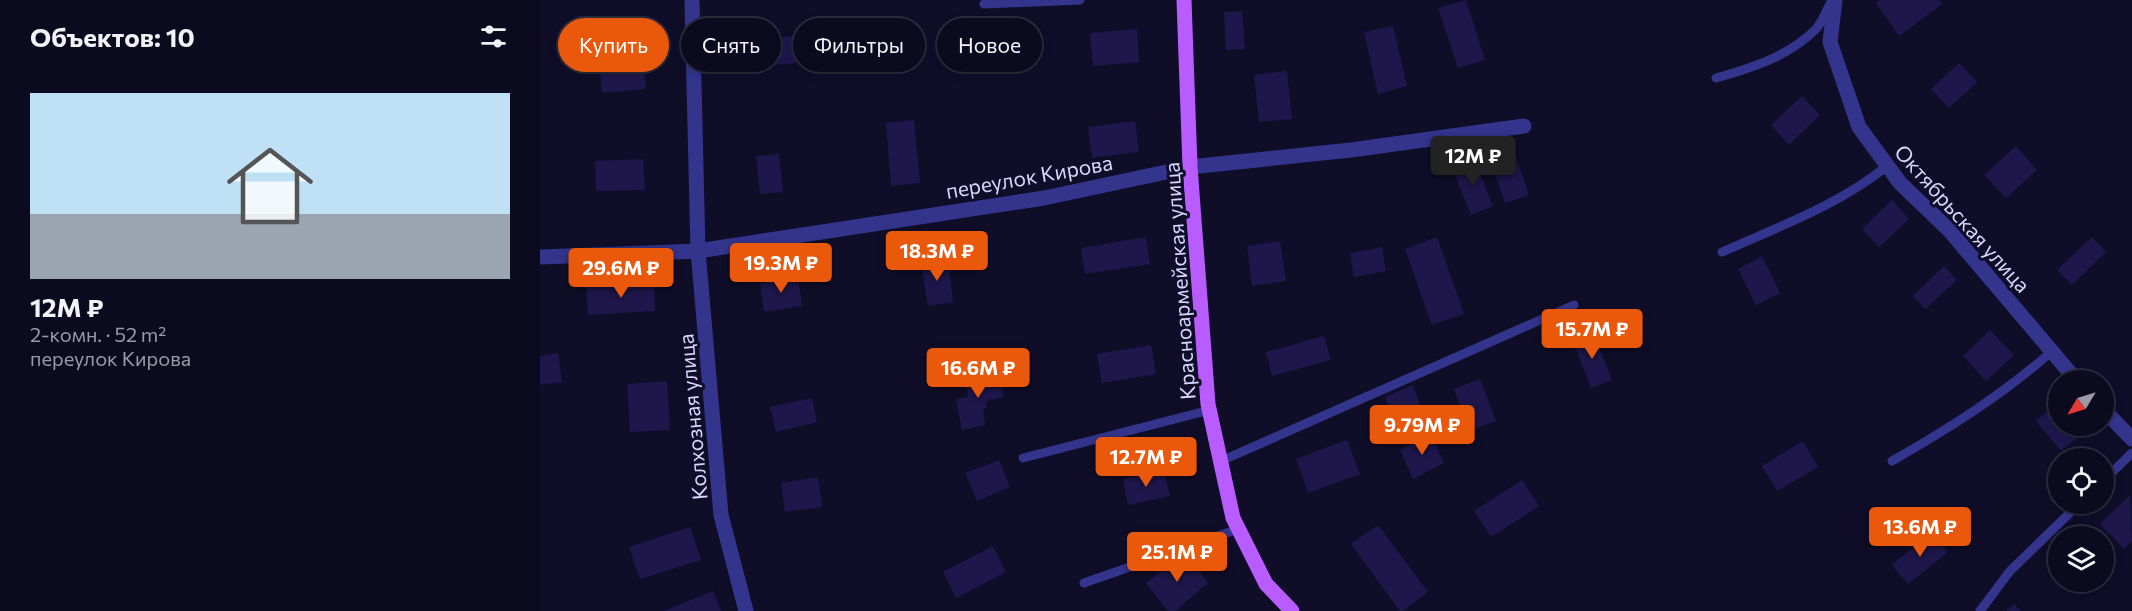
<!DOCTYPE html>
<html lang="ru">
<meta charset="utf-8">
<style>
:root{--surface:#0c0a1f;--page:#1a182c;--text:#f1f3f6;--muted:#9a9aa4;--line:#2c2b3d;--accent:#ea580c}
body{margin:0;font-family:Commissioner,sans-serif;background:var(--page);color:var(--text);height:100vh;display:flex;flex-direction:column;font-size:22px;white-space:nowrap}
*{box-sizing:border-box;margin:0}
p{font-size:20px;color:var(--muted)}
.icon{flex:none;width:33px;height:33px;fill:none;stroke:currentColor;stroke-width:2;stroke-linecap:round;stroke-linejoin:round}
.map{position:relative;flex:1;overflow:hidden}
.panel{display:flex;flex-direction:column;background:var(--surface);width:540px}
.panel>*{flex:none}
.hud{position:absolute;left:18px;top:18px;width:570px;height:54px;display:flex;gap:12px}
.needle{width:39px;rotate:232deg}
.tools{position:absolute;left:1508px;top:370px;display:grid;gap:12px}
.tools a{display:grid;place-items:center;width:66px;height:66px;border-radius:50%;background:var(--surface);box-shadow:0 3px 9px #0003,0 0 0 2px var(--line);font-size:30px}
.price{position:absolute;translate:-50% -51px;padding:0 14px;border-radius:6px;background:var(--accent);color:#fff;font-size:20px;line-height:39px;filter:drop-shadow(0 2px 3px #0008)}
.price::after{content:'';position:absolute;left:50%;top:36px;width:18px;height:14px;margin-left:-9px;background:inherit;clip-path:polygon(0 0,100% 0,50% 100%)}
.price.on{background:#222;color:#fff}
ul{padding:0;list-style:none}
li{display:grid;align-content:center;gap:12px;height:318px;padding:0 30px}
li span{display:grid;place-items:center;height:186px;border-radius:0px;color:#555}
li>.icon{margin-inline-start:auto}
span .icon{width:108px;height:108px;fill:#fffc;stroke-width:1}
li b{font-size:26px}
h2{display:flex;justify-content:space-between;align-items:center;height:72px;padding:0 30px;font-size:26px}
.chip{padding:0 21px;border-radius:27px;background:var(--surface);box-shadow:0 3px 9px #0003,0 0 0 2px var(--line);font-size:21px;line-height:54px}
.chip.on{background:var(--accent);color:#fff}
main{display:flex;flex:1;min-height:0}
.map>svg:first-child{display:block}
.building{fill:#1f174c}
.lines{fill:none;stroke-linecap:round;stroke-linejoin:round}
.service{stroke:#33358d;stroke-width:9}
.minor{stroke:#33358d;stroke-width:15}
.primary{stroke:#b95cff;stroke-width:15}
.labels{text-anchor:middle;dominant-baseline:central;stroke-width:6;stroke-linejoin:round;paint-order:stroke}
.street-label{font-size:21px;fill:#d8d5ff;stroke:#100d29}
</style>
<main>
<section class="panel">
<h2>Объектов: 10<svg class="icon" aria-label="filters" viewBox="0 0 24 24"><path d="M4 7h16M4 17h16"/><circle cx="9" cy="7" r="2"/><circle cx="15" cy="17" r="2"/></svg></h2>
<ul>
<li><span style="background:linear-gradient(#bfe0f5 65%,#9aa5b1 0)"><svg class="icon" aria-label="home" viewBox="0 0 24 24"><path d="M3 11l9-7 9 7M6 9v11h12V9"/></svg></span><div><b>12M ₽</b><p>2-комн. · 52 m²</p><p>переулок Кирова</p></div></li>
</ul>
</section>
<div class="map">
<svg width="1592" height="611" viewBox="0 0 1592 611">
<rect width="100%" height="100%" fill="#100d29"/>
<!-- building -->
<g class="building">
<path d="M 926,0 L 945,60 L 918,68 L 898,8 Z"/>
<path d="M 1339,0 L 1399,0 L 1402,4 L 1359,36 L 1336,3 Z"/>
<path d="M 702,11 L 705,49 L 686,50 L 684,12 Z"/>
<path d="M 853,26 L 867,86 L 838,94 L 824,32 Z"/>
<path d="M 597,29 L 599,62 L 553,66 L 550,33 Z"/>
<path d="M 253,36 L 256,63 L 200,68 L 197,42 Z"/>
<path d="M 103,53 L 106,89 L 62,93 L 59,57 Z"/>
<path d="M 1419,63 L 1437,82 L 1409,108 L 1391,89 Z"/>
<path d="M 747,71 L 752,119 L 719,122 L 714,75 Z"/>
<path d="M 1262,96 L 1280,115 L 1249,145 L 1231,125 Z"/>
<path d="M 374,120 L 380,183 L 351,186 L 346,123 Z"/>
<path d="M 595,121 L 599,152 L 552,158 L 548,127 Z"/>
<path d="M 1476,146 L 1497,170 L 1466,198 L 1444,175 Z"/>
<path d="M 973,149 L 989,195 L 965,203 L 949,158 Z"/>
<path d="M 239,154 L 243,192 L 220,194 L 216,156 Z"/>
<path d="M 103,159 L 105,190 L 56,191 L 55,161 Z"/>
<path d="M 934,159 L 953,206 L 931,215 L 912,168 Z"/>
<path d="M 1352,200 L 1369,219 L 1339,247 L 1322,229 Z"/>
<path d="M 606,237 L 610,264 L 545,274 L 541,248 Z"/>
<path d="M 897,237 L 924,314 L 892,325 L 865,249 Z"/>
<path d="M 1552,237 L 1566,252 L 1532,285 L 1517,270 Z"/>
<path d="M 740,241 L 746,281 L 712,286 L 707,246 Z"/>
<path d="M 842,247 L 846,271 L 814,277 L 810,253 Z"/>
<path d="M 1222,256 L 1240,293 L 1216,305 L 1198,269 Z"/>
<path d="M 408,259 L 413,302 L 388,306 L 381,263 Z"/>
<path d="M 1404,266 L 1417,280 L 1385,309 L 1373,296 Z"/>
<path d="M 258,277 L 262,306 L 224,312 L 220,283 Z"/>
<path d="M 114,283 L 115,311 L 48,315 L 46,286 Z"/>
<path d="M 1450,330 L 1474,355 L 1446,381 L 1423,356 Z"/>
<path d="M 1053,332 L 1072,380 L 1051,388 L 1032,339 Z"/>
<path d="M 784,336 L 791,360 L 732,376 L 726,352 Z"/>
<path d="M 611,345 L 616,374 L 562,383 L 557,354 Z"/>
<path d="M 18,353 L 22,382 L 0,385 L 0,356 Z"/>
<path d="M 459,373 L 464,397 L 446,401 L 447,408 L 443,409 L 445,425 L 422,430 L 416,399 L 428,397 L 425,379 Z"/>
<path d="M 940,379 L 956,421 L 929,431 L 914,389 Z"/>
<path d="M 127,381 L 130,430 L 90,432 L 87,384 Z"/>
<path d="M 873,385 L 889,432 L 862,444 L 845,397 Z"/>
<path d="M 272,398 L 277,422 L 236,432 L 230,407 Z"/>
<path d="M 1512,407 L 1518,413 L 1518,426 L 1529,426 L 1538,437 L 1521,451 L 1496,421 Z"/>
<path d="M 891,434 L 904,463 L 873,479 L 860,450 Z"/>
<path d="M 807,440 L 820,474 L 768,493 L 756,459 Z"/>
<path d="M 1263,441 L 1278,467 L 1237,491 L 1222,466 Z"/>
<path d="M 459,460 L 470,487 L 437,501 L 425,473 Z"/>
<path d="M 624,470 L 630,496 L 588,505 L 583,479 Z"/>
<path d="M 278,477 L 282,507 L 245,512 L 241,483 Z"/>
<path d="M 982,480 L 999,506 L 951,537 L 934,511 Z"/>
<path d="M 1590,495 L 1592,541 L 1584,549 L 1560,524 Z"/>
<path d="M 838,525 L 888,592 L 863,611 L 860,611 L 811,544 Z"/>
<path d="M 150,527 L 161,560 L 100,579 L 89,547 Z"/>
<path d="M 1392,532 L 1408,552 L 1368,584 L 1352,565 Z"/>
<path d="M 453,546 L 466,572 L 416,598 L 403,572 Z"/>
<path d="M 645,552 L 668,583 L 635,611 L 628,611 L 606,583 Z"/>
<path d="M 173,591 L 181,611 L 124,611 Z"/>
<path d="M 1474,604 L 1481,611 L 1466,611 Z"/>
</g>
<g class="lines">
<!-- service -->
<g class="service">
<path d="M 444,4 L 540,0"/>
<path d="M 1176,78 C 1212,68 1247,57 1275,30 C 1282,23 1286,11 1291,2"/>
<path d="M 1182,252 C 1238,227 1299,205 1347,166"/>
<path d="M 483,458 L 670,410"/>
<path d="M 681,461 L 1034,305"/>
<path d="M 1352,461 C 1408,429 1464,394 1512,351"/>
<path d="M 1563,481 L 1592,453"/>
<path d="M 544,583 L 698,529"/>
<path d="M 1440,611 L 1470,571 L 1539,504"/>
</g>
<!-- minor -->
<g class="minor">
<path d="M 152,0 L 158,251 L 181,515 L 206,611"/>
<path d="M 1295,0 L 1290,42 L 1319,127 L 1360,183 L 1409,230 L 1537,381"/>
<path d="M 0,257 L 158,251 L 504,198 L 650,167 L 811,150 L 984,126"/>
<path d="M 1563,409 L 1592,439"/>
</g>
<!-- primary -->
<path class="primary" d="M 644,0 L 650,167 L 668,404 L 693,518 L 726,584 L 752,611"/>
</g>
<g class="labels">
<!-- street labels -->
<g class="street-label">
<text transform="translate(489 176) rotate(-10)">переулок Кирова</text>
<text transform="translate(1423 218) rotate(48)">Октябрьская улица</text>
<text transform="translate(639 281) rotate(-94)">Красноармейская улица</text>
<text transform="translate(152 417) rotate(-95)">Колхозная улица</text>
</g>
</g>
</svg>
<div class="tools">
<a><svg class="needle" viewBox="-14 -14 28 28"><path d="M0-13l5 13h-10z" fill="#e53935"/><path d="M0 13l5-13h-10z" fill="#9a9aa4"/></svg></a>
<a><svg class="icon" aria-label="locate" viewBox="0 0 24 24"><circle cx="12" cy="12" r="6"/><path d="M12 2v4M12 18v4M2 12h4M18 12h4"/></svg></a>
<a><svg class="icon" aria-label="layers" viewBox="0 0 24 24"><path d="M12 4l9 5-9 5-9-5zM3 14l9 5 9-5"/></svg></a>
</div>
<b class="price on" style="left:933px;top:187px">12M ₽</b>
<b class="price" style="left:397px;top:282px">18.3M ₽</b>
<b class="price" style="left:241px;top:294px">19.3M ₽</b>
<b class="price" style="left:81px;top:299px">29.6M ₽</b>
<b class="price" style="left:1052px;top:360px">15.7M ₽</b>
<b class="price" style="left:438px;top:399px">16.6M ₽</b>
<b class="price" style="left:882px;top:456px">9.79M ₽</b>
<b class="price" style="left:606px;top:488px">12.7M ₽</b>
<b class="price" style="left:1380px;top:558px">13.6M ₽</b>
<b class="price" style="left:637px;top:583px">25.1M ₽</b>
<div class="hud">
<a class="chip on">Купить</a>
<a class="chip">Снять</a>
<a class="chip">Фильтры</a>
<a class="chip">Новое</a>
</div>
</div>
</main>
